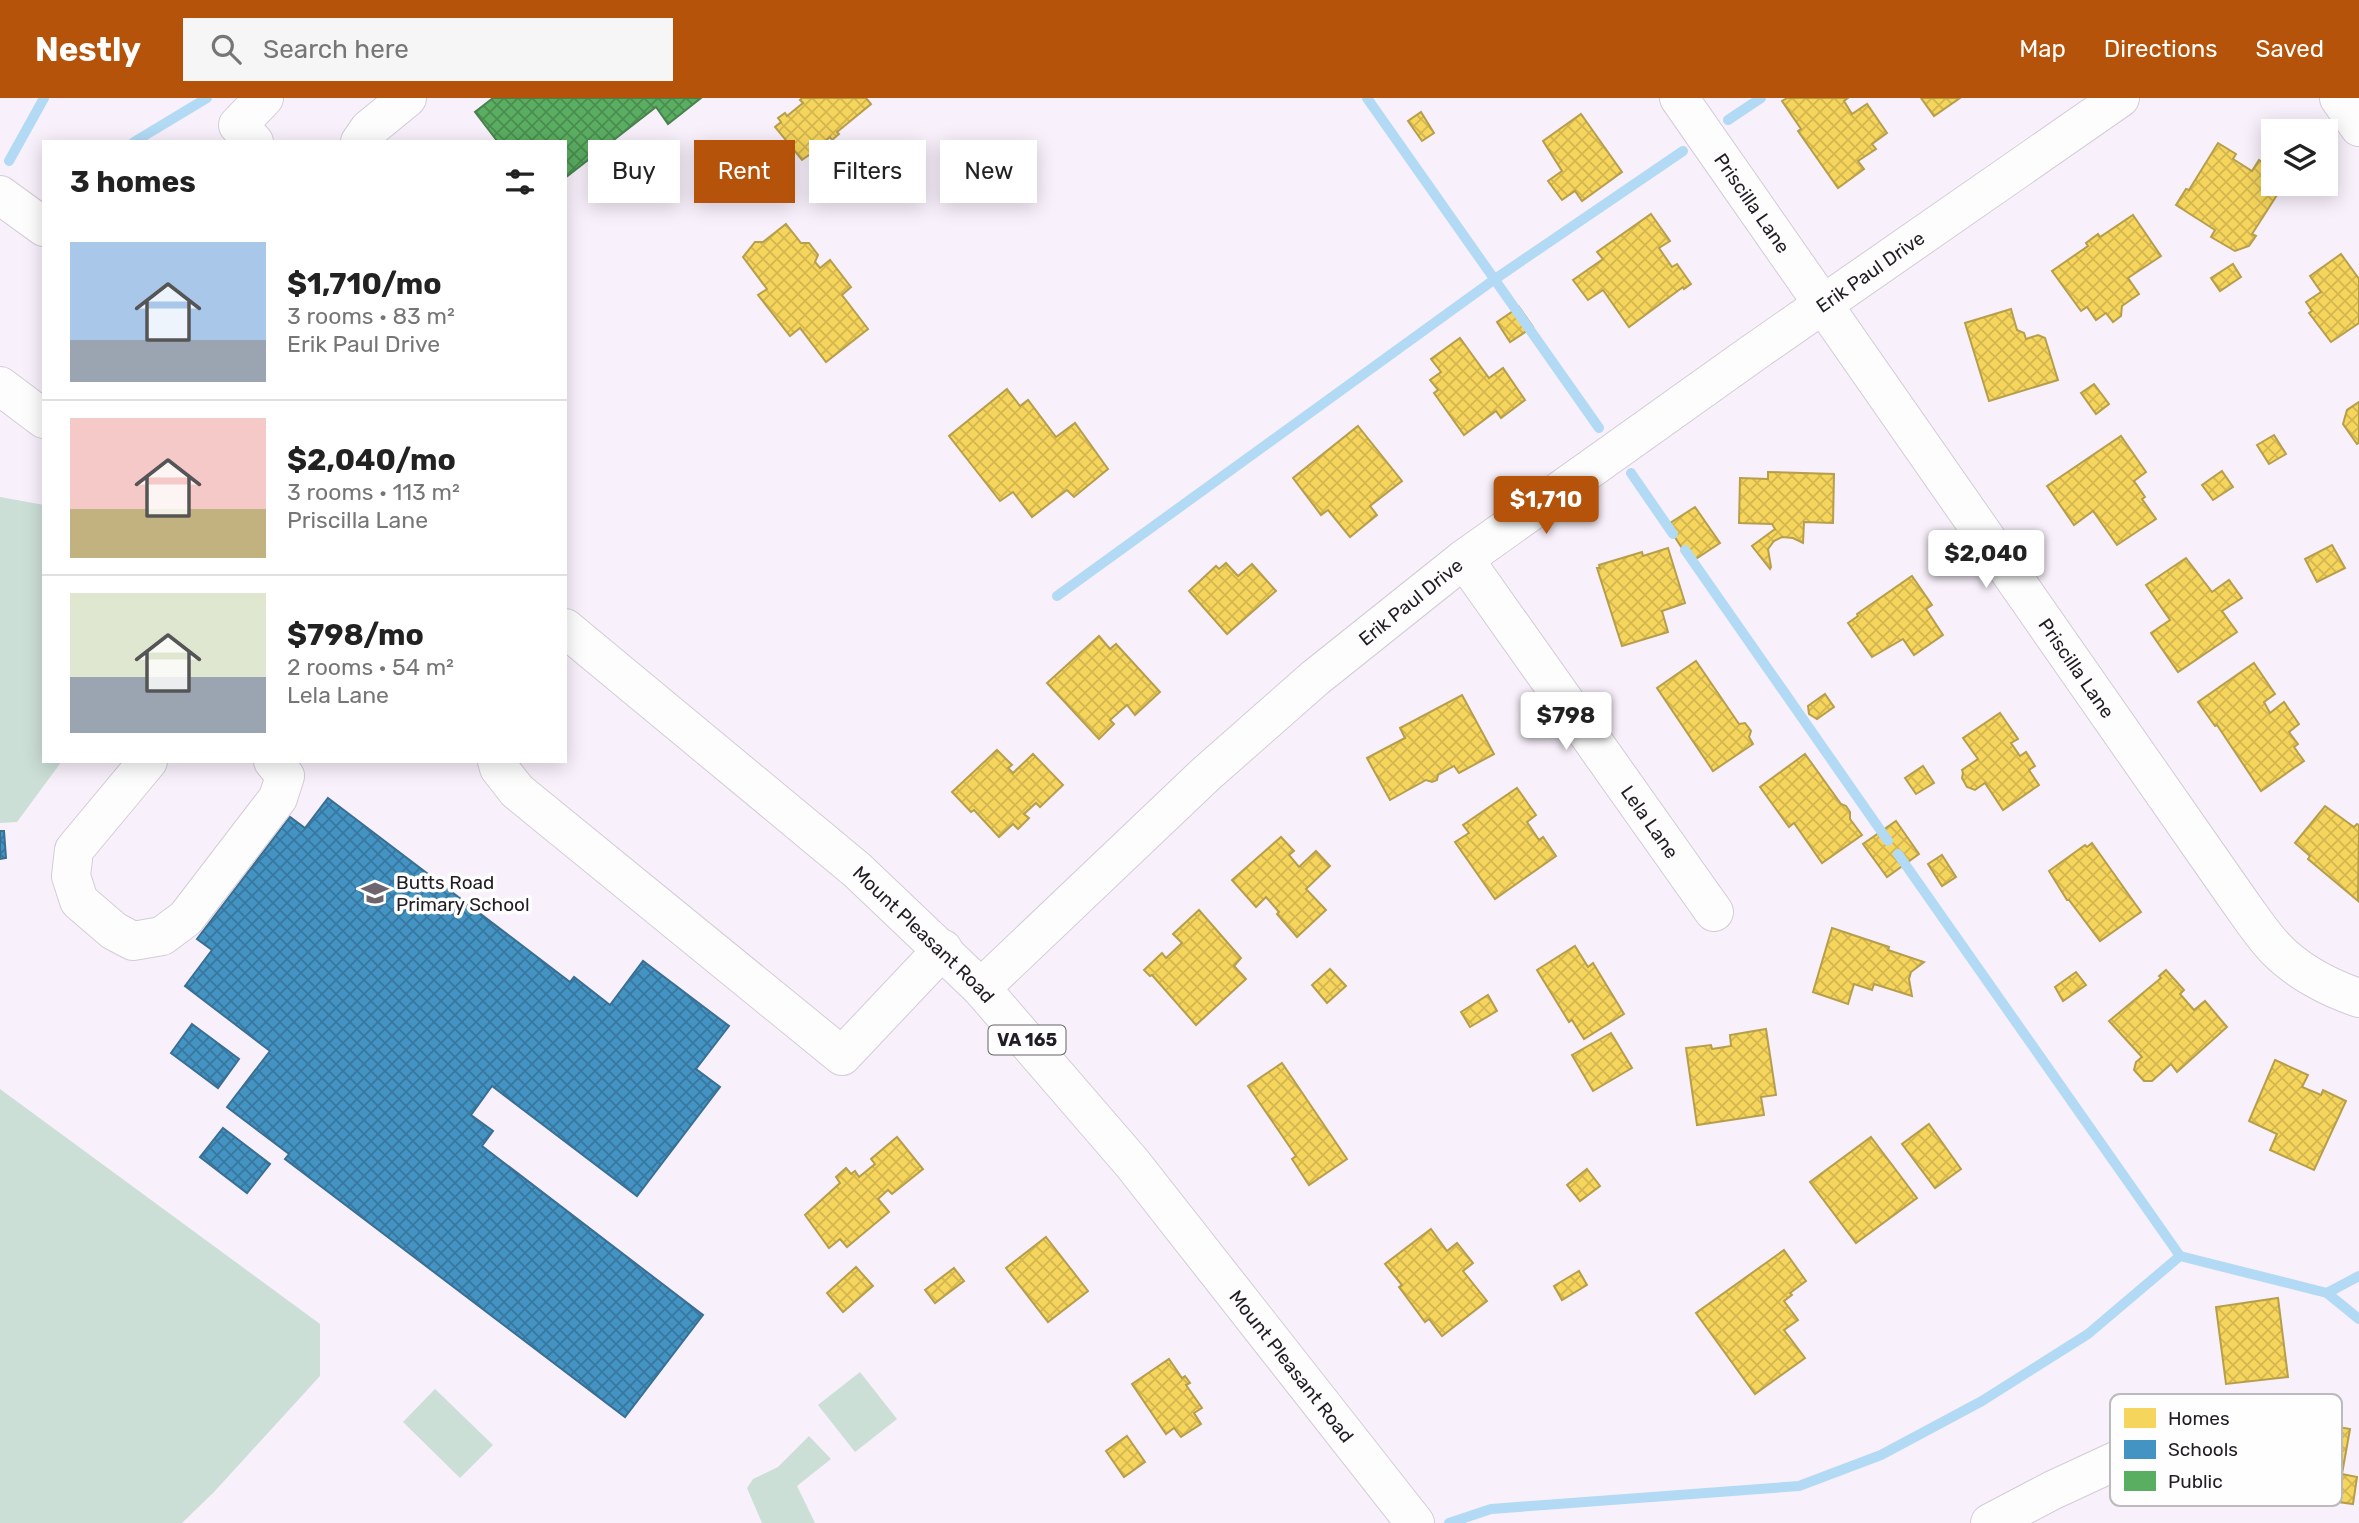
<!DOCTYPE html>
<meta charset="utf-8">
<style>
:root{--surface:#fff;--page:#f6f6f6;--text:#222;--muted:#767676;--line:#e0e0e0;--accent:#b45309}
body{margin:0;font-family:Rubik,sans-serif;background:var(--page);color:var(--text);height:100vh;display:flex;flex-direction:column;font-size:26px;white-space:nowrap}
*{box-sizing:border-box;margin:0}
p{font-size:23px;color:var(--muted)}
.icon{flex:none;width:38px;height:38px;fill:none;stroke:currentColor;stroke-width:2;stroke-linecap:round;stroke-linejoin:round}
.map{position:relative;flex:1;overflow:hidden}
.drawer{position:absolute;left:42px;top:42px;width:525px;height:623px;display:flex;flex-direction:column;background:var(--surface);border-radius:0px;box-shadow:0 4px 18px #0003}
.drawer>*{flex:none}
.guide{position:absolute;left:588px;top:42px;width:665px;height:63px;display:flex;gap:14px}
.buttons{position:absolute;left:2261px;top:21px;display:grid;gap:14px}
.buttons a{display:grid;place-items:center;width:77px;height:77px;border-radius:0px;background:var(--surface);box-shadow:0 4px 18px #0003;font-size:35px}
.price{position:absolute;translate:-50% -60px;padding:0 16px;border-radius:7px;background:#fff;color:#222;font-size:23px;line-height:46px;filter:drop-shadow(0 2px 4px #0008)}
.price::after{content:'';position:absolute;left:50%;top:42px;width:21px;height:16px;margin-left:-10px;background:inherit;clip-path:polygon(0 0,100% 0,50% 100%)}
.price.selected{background:var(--accent);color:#fff}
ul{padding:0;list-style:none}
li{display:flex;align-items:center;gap:21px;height:175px;padding:0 28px}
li+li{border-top:2px solid var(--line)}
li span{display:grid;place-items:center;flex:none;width:196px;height:140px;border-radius:0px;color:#555}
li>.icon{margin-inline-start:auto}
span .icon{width:84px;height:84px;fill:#fffc;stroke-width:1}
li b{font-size:30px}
h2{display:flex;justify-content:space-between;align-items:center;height:84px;padding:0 28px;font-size:30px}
.tag{padding:0 24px;border-radius:0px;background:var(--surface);box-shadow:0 4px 18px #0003;font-size:24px;line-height:63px}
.tag.selected{background:var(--accent);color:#fff}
header{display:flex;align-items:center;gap:42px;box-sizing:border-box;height:98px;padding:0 35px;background:var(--accent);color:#fff}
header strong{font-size:33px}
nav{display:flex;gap:38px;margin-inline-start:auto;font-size:24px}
.search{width:490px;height:63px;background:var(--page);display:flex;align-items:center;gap:18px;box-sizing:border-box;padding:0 24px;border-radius:0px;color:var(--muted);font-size:26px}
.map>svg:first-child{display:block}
.green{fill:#cbdfd7}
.homes{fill:url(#homes-cross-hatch);stroke:#b69e4b;stroke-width:2}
.schools{fill:url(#schools-cross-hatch);stroke:#396f93;stroke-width:2}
.public{fill:url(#public-cross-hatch);stroke:#49824f;stroke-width:2}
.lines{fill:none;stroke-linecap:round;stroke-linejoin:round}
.stream{stroke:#b2daf5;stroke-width:10}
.minor-casing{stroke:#d3ccd6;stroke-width:40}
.highway-casing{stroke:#d3ccd6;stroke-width:40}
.minor{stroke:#fefdfe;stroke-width:38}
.highway{stroke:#fefdfe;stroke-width:38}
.labels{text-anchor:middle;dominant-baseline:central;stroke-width:7;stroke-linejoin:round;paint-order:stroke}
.shield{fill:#fefefe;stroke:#646065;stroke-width:2}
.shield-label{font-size:18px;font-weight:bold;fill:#221c24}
.street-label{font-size:19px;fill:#221c24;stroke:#fefefe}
.poi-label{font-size:19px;fill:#221c24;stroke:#fefefe;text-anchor:start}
.key{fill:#fefefe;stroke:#bcbabd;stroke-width:2}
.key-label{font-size:19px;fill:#221c24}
</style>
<header>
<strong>Nestly</strong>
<div class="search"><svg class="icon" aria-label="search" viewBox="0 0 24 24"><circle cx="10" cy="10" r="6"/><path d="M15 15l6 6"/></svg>Search here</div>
<nav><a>Map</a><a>Directions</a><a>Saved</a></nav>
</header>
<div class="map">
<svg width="2359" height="1425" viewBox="0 0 2359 1425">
<defs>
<pattern id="homes-cross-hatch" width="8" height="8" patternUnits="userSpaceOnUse" patternTransform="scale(1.75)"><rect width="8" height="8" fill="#f6d55c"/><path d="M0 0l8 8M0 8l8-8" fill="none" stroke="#d3b650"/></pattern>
<pattern id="schools-cross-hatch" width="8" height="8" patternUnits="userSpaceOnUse" patternTransform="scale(1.75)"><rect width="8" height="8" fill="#4393c3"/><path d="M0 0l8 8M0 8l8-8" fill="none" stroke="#38779e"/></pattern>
<pattern id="public-cross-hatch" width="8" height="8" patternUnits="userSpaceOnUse" patternTransform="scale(1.75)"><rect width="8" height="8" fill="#5aae61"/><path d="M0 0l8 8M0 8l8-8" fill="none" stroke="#4a8d50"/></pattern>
</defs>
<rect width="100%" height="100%" fill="#f8f0fb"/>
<!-- green -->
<g class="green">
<path d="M 0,399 L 44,407 L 44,663 L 62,663 L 17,724 L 0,725 Z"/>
<path d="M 0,991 L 320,1226 L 320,1278 L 214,1394 L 182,1425 L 0,1425 Z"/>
<path d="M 860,1274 L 897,1321 L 855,1354 L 818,1307 Z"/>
<path d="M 435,1291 L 493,1347 L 460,1380 L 403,1324 Z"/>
<path d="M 809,1338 L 831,1361 L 797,1388 L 815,1425 L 762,1425 L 747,1390 L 753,1381 L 778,1369 Z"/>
</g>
<!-- homes -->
<g class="homes">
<path d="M 802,0 L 866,0 L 871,6 L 837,34 L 839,36 L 832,42 L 830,39 L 815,52 L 818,55 L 812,60 L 809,57 L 802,62 L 775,29 L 781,24 L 778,20 L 785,15 L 787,18 L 803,5 L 800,2 Z"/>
<path d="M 1787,0 L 1848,0 L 1844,3 L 1852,16 L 1867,6 L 1887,35 L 1872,46 L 1876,51 L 1858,63 L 1864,71 L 1838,90 L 1798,33 L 1801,31 L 1782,3 Z"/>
<path d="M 1921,0 L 1960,0 L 1934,18 Z"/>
<path d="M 1421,14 L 1434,35 L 1422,43 L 1408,23 Z"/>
<path d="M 1581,16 L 1622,74 L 1582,103 L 1575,93 L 1562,102 L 1548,83 L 1562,73 L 1543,43 Z"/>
<path d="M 2218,45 L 2236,56 L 2233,61 L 2252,73 L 2259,62 L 2273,72 L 2273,86 L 2284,86 L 2252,136 L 2256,138 L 2249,148 L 2235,153 L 2211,139 L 2215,132 L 2176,107 L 2186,91 L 2189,92 Z"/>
<path d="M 1651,116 L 1670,143 L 1659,150 L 1672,169 L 1677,166 L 1691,186 L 1684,191 L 1683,189 L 1629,229 L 1603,192 L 1588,202 L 1573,182 L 1603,161 L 1597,154 Z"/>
<path d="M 2133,117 L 2161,158 L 2128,180 L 2139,196 L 2122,208 L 2121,218 L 2113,224 L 2106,215 L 2096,222 L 2087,209 L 2081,213 L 2052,173 L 2088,148 L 2086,145 L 2098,136 L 2100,139 Z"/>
<path d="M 786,126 L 801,145 L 809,145 L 818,157 L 815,164 L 820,170 L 830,162 L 851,189 L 842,197 L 868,231 L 826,264 L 800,230 L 790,238 L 758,197 L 767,191 L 743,159 L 755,144 L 763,144 Z"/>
<path d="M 2341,156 L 2359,181 L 2359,225 L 2331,244 L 2309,215 L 2312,213 L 2306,204 L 2321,194 L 2310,178 Z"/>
<path d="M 2233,166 L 2241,179 L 2220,193 L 2211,180 Z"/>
<path d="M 1519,209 L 1533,229 L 1510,244 L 1497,224 Z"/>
<path d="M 2011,211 L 2017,232 L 2024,235 L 2026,241 L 2038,237 L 2045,240 L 2058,282 L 1989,303 L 1965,225 Z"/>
<path d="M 1460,240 L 1489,280 L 1503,270 L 1525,302 L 1501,320 L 1496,313 L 1464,337 L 1434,295 L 1438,292 L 1430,282 L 1441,274 L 1431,261 Z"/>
<path d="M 2094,286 L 2109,306 L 2096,316 L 2081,295 Z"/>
<path d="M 1007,291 L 1020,308 L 1028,302 L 1056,339 L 1075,325 L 1108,371 L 1074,399 L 1067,392 L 1032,419 L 1013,394 L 1000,403 L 949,338 Z"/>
<path d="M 2359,304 L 2359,345 L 2357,346 L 2343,326 L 2347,312 Z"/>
<path d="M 1358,328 L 1402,383 L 1370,408 L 1377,417 L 1350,439 L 1328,412 L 1321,417 L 1293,380 Z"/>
<path d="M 2274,337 L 2286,356 L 2269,366 L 2257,347 Z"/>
<path d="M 2121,338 L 2146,374 L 2134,383 L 2145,399 L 2142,401 L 2156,421 L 2117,447 L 2093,413 L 2074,427 L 2047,388 Z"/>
<path d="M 2222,373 L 2233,389 L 2213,402 L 2202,387 Z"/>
<path d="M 1768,374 L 1834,376 L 1833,425 L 1804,424 L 1803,445 L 1793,440 L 1782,439 L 1774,443 L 1768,451 L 1771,469 L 1770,471 L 1752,448 L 1775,431 L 1772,426 L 1739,425 L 1740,380 L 1768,381 Z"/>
<path d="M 1695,409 L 1720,445 L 1691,464 L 1667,427 Z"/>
<path d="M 2332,447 L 2345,470 L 2317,484 L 2305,461 Z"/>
<path d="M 1668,450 L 1685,505 L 1662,513 L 1668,534 L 1622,548 L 1597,470 L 1600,470 L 1599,467 L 1642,454 L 1643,458 Z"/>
<path d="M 2186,460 L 2212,494 L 2229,482 L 2242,500 L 2222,513 L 2237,534 L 2178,574 L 2151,535 L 2170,522 L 2146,487 Z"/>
<path d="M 1226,465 L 1238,478 L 1252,466 L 1276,493 L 1227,536 L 1189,493 L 1216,468 L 1219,471 Z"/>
<path d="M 1912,478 L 1932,507 L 1926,511 L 1943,537 L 1914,557 L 1903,541 L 1872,559 L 1848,525 L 1858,518 L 1857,516 Z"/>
<path d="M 1099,538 L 1110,551 L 1116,546 L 1160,594 L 1135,617 L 1127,607 L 1110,622 L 1114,626 L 1099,641 L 1047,585 Z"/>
<path d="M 1696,563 L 1739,626 L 1745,625 L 1751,633 L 1749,639 L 1753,646 L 1713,673 L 1657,590 Z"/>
<path d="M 2254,565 L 2275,596 L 2264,604 L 2270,615 L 2284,604 L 2299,626 L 2289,634 L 2298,646 L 2294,649 L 2304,663 L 2261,693 L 2217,627 L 2215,628 L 2198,604 Z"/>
<path d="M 1825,596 L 1834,609 L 1817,621 L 1809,616 L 1808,608 Z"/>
<path d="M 1462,597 L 1494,656 L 1459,675 L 1454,668 L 1438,677 L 1437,682 L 1432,684 L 1426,682 L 1390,702 L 1367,660 L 1405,640 L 1400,630 Z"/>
<path d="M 2000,615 L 2018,641 L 2011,645 L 2020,658 L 2026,654 L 2035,668 L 2029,672 L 2039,687 L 2003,712 L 1985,685 L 1975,692 L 1967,689 L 1962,680 L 1963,675 L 1962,672 L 1978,661 L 1963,640 Z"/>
<path d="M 997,652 L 1012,667 L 1008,670 L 1013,675 L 1033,656 L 1063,687 L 1040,709 L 1036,705 L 1024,716 L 1029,720 L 1018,731 L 1013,726 L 999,739 L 974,712 L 971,714 L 952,694 Z"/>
<path d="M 1805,656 L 1841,706 L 1846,708 L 1850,714 L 1850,721 L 1862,737 L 1822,765 L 1794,725 L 1789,729 L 1760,689 Z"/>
<path d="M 1923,668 L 1934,685 L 1916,696 L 1905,680 Z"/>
<path d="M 1517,690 L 1536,717 L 1527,724 L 1539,742 L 1543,739 L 1556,758 L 1495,801 L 1455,744 L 1469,735 L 1463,727 Z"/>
<path d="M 2325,708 L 2354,729 L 2357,726 L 2359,727 L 2358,803 L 2308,761 L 2310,758 L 2295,745 Z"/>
<path d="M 1896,723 L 1919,756 L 1887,779 L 1863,746 Z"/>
<path d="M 1281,739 L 1294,753 L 1289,757 L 1299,769 L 1316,753 L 1330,768 L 1306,791 L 1326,812 L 1297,839 L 1277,816 L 1279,814 L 1266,799 L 1256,809 L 1232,782 Z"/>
<path d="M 2092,745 L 2141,814 L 2100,843 L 2069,802 L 2067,802 L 2049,773 L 2085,747 L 2087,749 Z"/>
<path d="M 1942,757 L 1956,779 L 1942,788 L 1928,766 Z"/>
<path d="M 1199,812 L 1241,860 L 1234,868 L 1246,881 L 1196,927 L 1152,877 L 1150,878 L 1144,872 L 1162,855 L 1166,860 L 1182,845 L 1173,836 Z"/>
<path d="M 1832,830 L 1889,849 L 1888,852 L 1924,864 L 1911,874 L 1909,881 L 1912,898 L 1874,886 L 1872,892 L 1854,886 L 1848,906 L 1813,894 Z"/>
<path d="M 1575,848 L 1588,869 L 1593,865 L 1624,916 L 1584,941 L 1572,922 L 1569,924 L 1537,872 Z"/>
<path d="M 1330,871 L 1346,888 L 1327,905 L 1312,887 Z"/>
<path d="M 2166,872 L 2184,892 L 2180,896 L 2194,912 L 2205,903 L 2227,929 L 2177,974 L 2171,966 L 2152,983 L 2144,983 L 2134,972 L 2136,964 L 2142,959 L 2109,923 L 2161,880 L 2159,878 Z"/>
<path d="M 2076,874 L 2086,887 L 2063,903 L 2055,889 Z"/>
<path d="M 1488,897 L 1497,913 L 1470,929 L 1461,914 Z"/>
<path d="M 1766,931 L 1776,997 L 1761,999 L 1764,1017 L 1697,1027 L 1686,950 L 1711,947 L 1712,951 L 1731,948 L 1730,937 Z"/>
<path d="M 1611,935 L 1632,970 L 1593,993 L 1572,957 Z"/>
<path d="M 2275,962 L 2308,977 L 2302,989 L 2321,997 L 2323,992 L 2346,1003 L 2314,1072 L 2270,1052 L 2277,1036 L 2249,1023 Z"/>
<path d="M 1282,965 L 1347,1061 L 1309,1087 L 1292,1061 L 1296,1058 L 1248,988 Z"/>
<path d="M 1929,1026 L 1961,1071 L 1935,1090 L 1902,1046 Z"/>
<path d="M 897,1039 L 923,1071 L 892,1096 L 888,1092 L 878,1101 L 889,1114 L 847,1149 L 840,1141 L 829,1150 L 805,1117 L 840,1085 L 836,1079 L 846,1070 L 851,1076 L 855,1073 L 859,1079 L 875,1066 L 871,1061 Z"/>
<path d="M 1871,1039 L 1917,1100 L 1856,1145 L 1810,1084 Z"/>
<path d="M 1587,1071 L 1600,1088 L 1580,1103 L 1567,1087 Z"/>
<path d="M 1431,1131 L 1447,1153 L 1457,1145 L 1473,1165 L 1463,1173 L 1487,1203 L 1442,1238 L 1429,1221 L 1425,1224 L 1399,1189 L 1402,1187 L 1385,1166 Z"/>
<path d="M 1046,1139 L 1088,1193 L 1048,1224 L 1006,1170 Z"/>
<path d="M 1784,1152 L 1806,1183 L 1790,1195 L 1792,1197 L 1784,1203 L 1798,1222 L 1784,1232 L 1805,1260 L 1755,1296 L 1696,1215 Z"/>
<path d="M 856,1169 L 873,1188 L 843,1214 L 827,1195 Z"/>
<path d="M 954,1170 L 964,1183 L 935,1205 L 925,1192 Z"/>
<path d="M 1579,1173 L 1587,1187 L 1562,1202 L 1554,1188 Z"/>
<path d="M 2278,1200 L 2288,1279 L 2226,1286 L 2216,1209 Z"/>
<path d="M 1169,1261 L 1182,1280 L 1185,1278 L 1190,1285 L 1186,1287 L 1202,1310 L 1194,1315 L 1201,1326 L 1181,1339 L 1174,1330 L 1166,1336 L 1132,1286 Z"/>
<path d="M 2264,1316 L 2350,1331 L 2342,1376 L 2357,1379 L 2353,1406 L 2252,1392 Z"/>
<path d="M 1127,1338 L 1145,1364 L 1124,1379 L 1106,1353 Z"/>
</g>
<!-- schools -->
<g class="schools">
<path d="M 328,700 L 570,884 L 574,879 L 610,907 L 643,863 L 729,928 L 696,971 L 720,989 L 637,1098 L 492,988 L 471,1017 L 493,1033 L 482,1048 L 703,1217 L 625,1319 L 285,1061 L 289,1056 L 227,1009 L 270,953 L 185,888 L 212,852 L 197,841 L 290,719 L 305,730 Z"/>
<path d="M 0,733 L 4,733 L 6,760 L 0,761 Z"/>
<path d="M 192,926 L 239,961 L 218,990 L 171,955 Z"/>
<path d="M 223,1030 L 270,1066 L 247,1095 L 200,1059 Z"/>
</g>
<!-- public -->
<path class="public" d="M 493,0 L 701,0 L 668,26 L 656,9 L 565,80 L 565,44 L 498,44 L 475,14 Z"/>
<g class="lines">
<!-- stream -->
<g class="stream">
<path d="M 1367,0 L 1599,330"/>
<path d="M 1728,22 L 1761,0"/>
<path d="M 134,44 L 207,0"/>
<path d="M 9,63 L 44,0"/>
<path d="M 1631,375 L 1673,436"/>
<path d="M 1685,452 L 1888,743"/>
<path d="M 1057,498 L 1495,181 L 1683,53"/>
<path d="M 1898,756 L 2180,1158 L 2327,1195 L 2359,1221"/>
<path d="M 2327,1195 L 2359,1178"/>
<path d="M 1449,1425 L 1491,1411 L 1799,1388 L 1881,1357 L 1982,1303 L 2088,1236 L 2180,1158"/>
</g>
<defs>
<g id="minor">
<path id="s1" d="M 1679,0 L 2235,797 C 2248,815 2260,834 2275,850 C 2297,873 2329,890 2359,900"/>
<path d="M 2339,0 L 2359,29"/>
<path d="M 254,44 L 238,27 L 264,0"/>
<path d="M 360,44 L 369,31 L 407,0"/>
<path d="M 0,288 L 44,321"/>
<path id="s2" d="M 1464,461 L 1714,814"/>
<path d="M 148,663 L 74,752 L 71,778 L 79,803 L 114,833 L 133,843 L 162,838 L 186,820 L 278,700 L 285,678 L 273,663"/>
<path d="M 497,663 L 499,670 L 517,693 L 842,958 L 943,851"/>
<path id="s3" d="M 981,890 L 1206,676 L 1315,580 L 1464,461 L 1753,255 L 2120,0"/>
<path d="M 1990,1425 L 2053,1392 L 2133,1355"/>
</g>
<g id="highway">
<path d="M 0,97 L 44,129"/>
<path id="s4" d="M 565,530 L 857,772 L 981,890 L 1132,1065 L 1415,1425"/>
</g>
</defs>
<!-- minor casing -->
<use href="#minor" class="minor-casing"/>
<!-- highway casing -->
<use href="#highway" class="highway-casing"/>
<!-- minor -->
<use href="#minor" class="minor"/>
<!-- highway -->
<use href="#highway" class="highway"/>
</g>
<!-- icons -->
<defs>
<symbol id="school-bare" viewBox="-9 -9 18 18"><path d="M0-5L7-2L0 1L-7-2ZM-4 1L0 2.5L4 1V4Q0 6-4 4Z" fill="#6d666f" stroke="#fefefe" stroke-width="2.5" paint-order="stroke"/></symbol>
</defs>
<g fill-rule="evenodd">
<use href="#school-bare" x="356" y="776" width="38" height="38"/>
</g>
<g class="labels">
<!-- shield labels -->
<rect class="shield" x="988.5" y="927.5" width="77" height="29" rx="5"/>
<g class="shield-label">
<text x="1027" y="942">VA 165</text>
</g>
<!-- street labels -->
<g class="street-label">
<text stroke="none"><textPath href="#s1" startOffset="128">Priscilla Lane</textPath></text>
<text stroke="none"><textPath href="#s3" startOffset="1144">Erik Paul Drive</textPath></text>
<text stroke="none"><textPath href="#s3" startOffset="578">Erik Paul Drive</textPath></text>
<text stroke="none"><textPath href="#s1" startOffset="695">Priscilla Lane</textPath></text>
<text stroke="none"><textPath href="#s2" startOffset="322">Lela Lane</textPath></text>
<text stroke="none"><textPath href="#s4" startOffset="472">Mount Pleasant Road</textPath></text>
<text stroke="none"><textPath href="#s4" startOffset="1040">Mount Pleasant Road</textPath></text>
</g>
<!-- poi labels -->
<g class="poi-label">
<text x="396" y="784">Butts Road<tspan x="396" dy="22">Primary School</tspan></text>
</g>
</g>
<!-- legend -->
<rect x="2110" y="1296" width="232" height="112" rx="10" class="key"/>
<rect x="2124" y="1310" width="32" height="20" fill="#f6d55c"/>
<rect x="2124" y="1342" width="32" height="19" fill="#4393c3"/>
<rect x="2124" y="1373" width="32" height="20" fill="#5aae61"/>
<g class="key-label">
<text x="2168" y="1327">Homes</text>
<text x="2168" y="1358">Schools</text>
<text x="2168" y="1390">Public</text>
</g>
</svg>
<div class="buttons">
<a><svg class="icon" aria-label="layers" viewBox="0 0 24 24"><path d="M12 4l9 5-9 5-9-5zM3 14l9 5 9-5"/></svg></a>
</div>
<b class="price selected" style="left:1546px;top:438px">$1,710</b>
<b class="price" style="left:1986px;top:492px">$2,040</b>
<b class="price" style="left:1566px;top:654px">$798</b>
<div class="guide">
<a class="tag">Buy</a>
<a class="tag selected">Rent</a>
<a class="tag">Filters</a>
<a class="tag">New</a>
</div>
<section class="drawer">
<h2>3 homes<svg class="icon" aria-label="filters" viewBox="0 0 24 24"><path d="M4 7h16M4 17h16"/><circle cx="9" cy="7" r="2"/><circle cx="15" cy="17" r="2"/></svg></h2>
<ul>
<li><span style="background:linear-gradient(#a9c7e8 70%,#9aa5b1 0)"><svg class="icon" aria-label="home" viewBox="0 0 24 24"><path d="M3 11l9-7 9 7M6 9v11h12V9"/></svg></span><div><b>$1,710/mo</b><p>3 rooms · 83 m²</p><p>Erik Paul Drive</p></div></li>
<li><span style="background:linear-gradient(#f6c9c9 65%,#c2b280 0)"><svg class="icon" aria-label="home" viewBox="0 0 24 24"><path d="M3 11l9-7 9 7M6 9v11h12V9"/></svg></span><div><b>$2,040/mo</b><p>3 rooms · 113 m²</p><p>Priscilla Lane</p></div></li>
<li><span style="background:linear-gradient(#dfe7d0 60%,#9aa5b1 0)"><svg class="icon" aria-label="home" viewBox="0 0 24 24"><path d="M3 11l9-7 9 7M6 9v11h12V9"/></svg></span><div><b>$798/mo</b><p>2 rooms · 54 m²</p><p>Lela Lane</p></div></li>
</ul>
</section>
</div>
